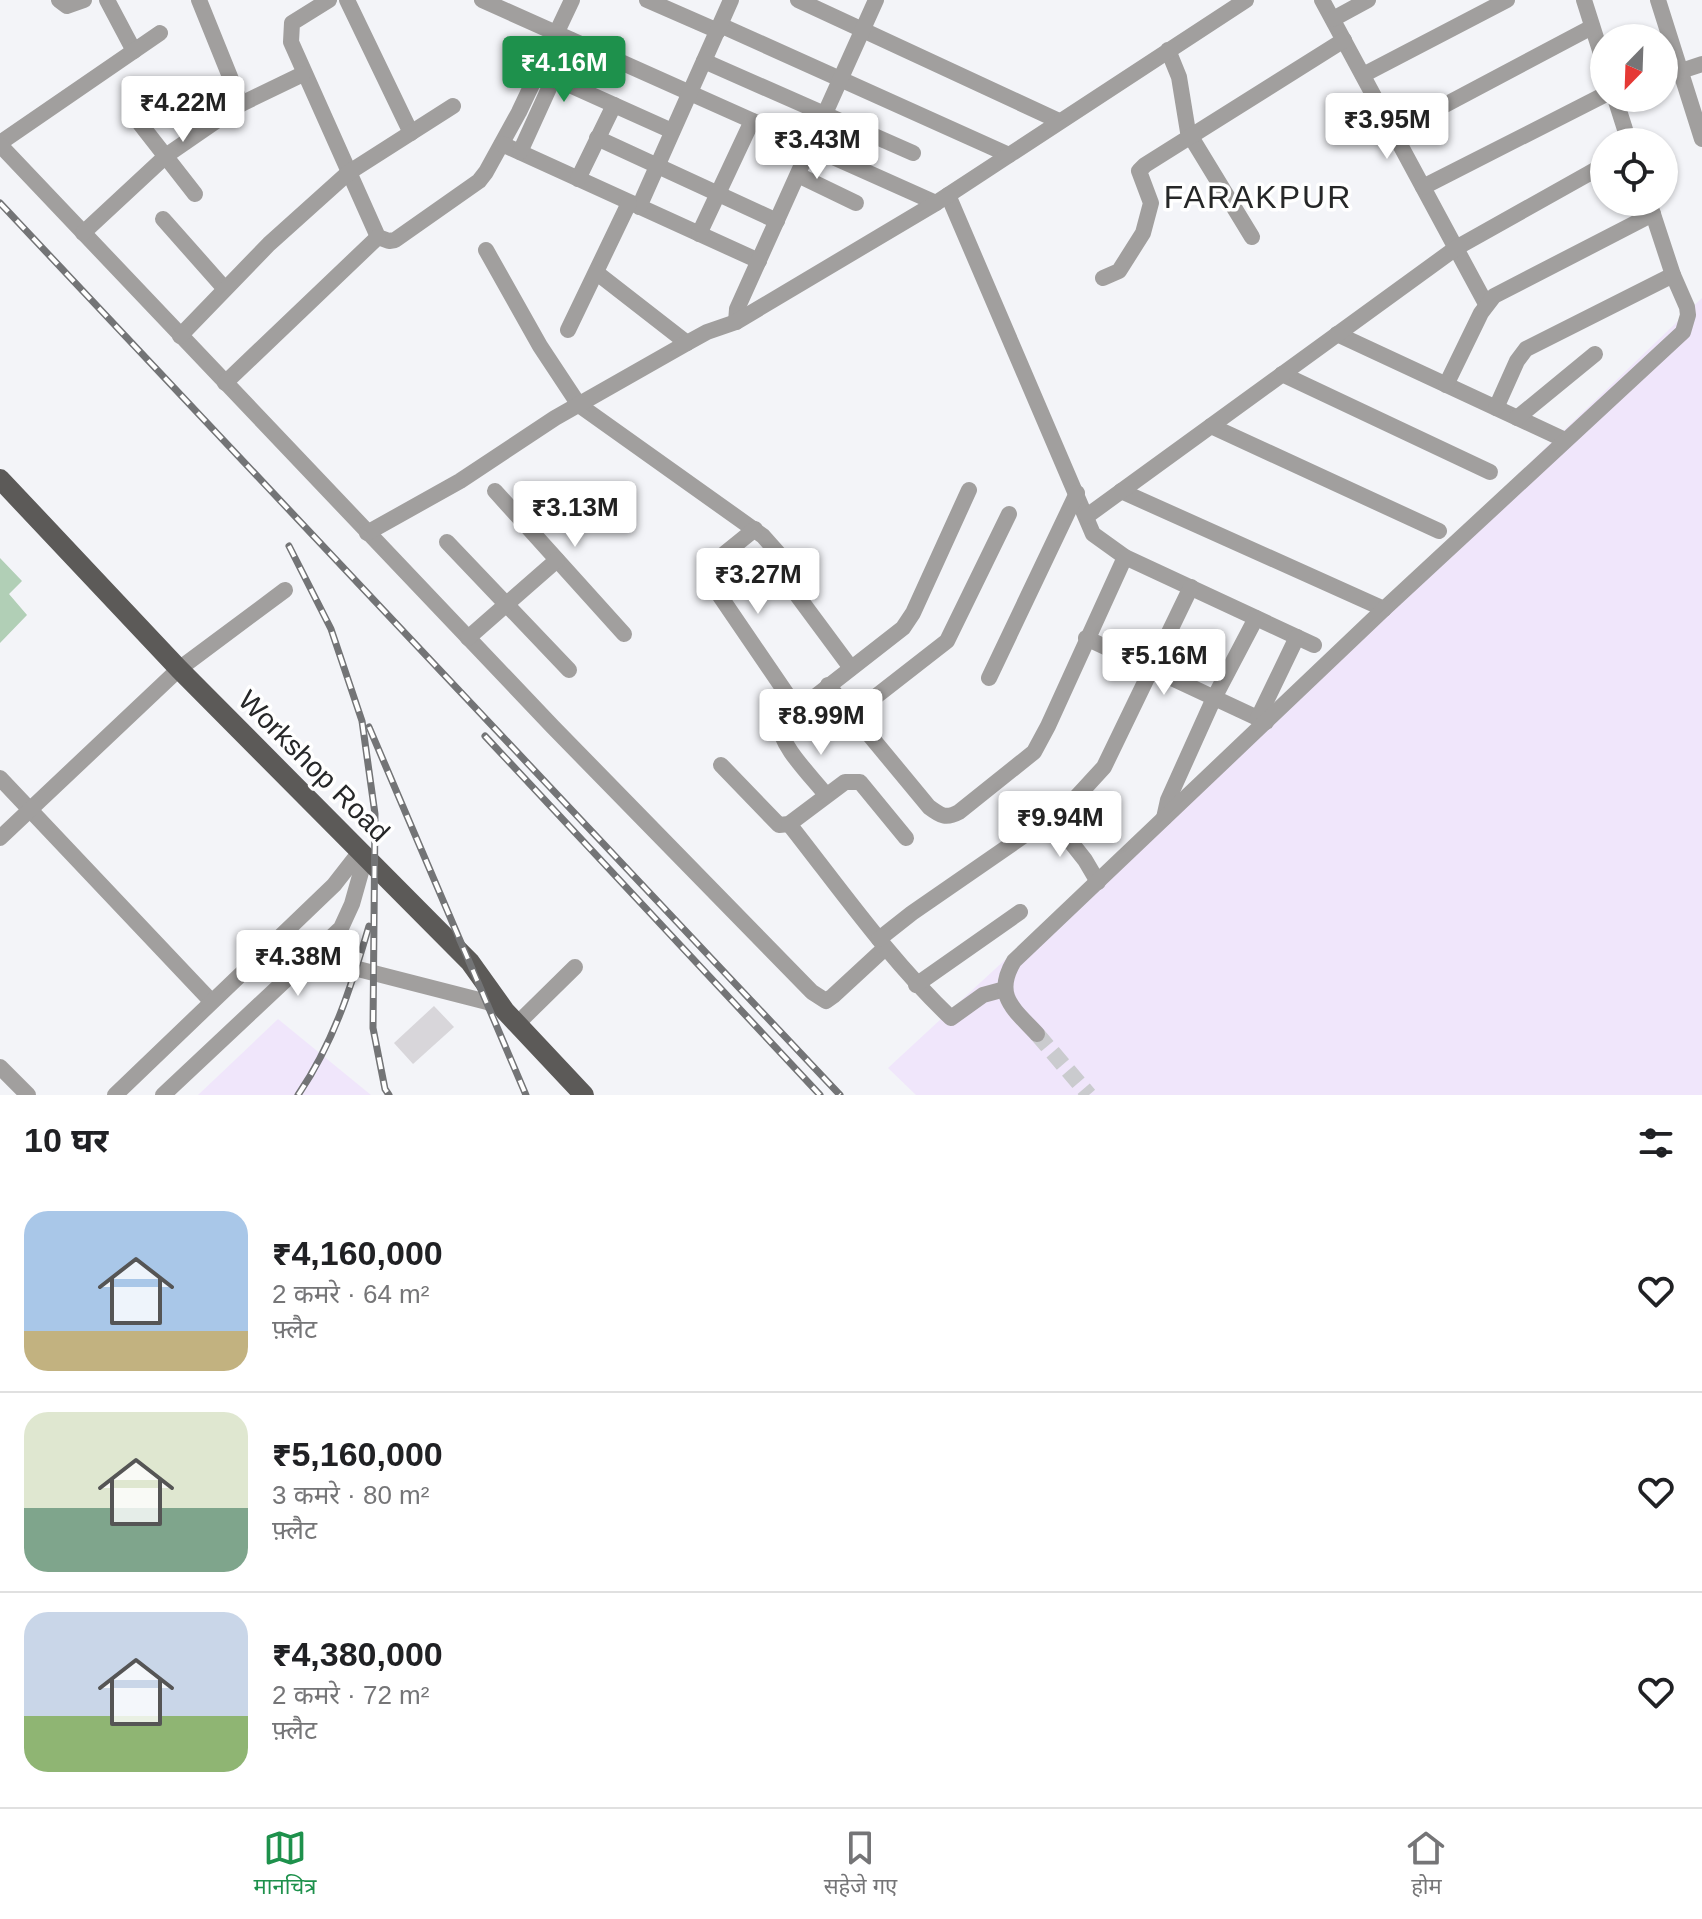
<!DOCTYPE html>
<html lang="hi">
<meta charset="utf-8">
<style>
:root{--surface:#fff;--page:#f2f2f2;--text:#202124;--muted:#757577;--line:#e0e0e0;--accent:#1e914c}
body{margin:0;font-family:Arial,"Noto Sans Devanagari",sans-serif;background:var(--page);color:var(--text);height:100vh;display:flex;flex-direction:column;font-size:30px;white-space:nowrap}
*{box-sizing:border-box;margin:0}
p{font-size:26px;color:var(--muted)}
.icon{flex:none;width:44px;height:44px;fill:none;stroke:currentColor;stroke-width:2;stroke-linecap:round;stroke-linejoin:round}
.map{position:relative;height:1095px;overflow:hidden}
.panel{display:flex;flex-direction:column;background:var(--surface);flex:1}
.panel>*{flex:none}
.needle{width:52px;rotate:203deg}
.tools{position:absolute;left:1590px;top:24px;display:grid;gap:16px}
.tools a{display:grid;place-items:center;width:88px;height:88px;border-radius:50%;background:var(--surface);box-shadow:0 2px 6px #0004;font-size:40px}
.price{position:absolute;translate:-50% -68px;padding:0 18px;border-radius:8px;background:#fff;color:#222;font-size:26px;line-height:52px;filter:drop-shadow(0 2px 4px #0008)}
.price::after{content:'';position:absolute;left:50%;top:48px;width:24px;height:18px;margin-left:-12px;background:inherit;clip-path:polygon(0 0,100% 0,50% 100%)}
.price.current{background:var(--accent);color:#fff}
ul{padding:0;list-style:none}
li{display:flex;align-items:center;gap:24px;height:200px;padding:0 24px}
li+li{border-top:2px solid var(--line)}
li span{display:grid;place-items:center;flex:none;width:224px;height:160px;border-radius:24px;color:#555}
li>.icon{margin-inline-start:auto}
span .icon{width:96px;height:96px;fill:#fffc;stroke-width:1}
li b{font-size:34px}
h2{display:flex;justify-content:space-between;align-items:center;height:96px;padding:0 24px;font-size:34px}
.menu{display:flex;justify-content:space-around;align-items:center;height:112px;border-top:2px solid var(--line);background:var(--surface);font-size:22px;color:var(--muted)}
.menu a{display:grid;justify-items:center;gap:4px}
.menu .current{color:var(--accent)}
.map>svg:first-child{display:block}
.industrial{fill:#f0e6fb}
.green{fill:#b1cfb6}
.building{fill:#d8d6da}
.lines{fill:none;stroke-linecap:round;stroke-linejoin:round}
.minor-tunnel{stroke:#cacbce;stroke-width:16;stroke-dasharray:16 8;stroke-linecap:butt}
.minor{stroke:#a19f9e;stroke-width:16}
.major{stroke:#5c5a58;stroke-width:20}
.rail-casing{stroke:#737476;stroke-width:7}
.rail{stroke:#fff;stroke-width:4;stroke-dasharray:12;stroke-linecap:butt}
.labels{text-anchor:middle;dominant-baseline:central;stroke-width:7;stroke-linejoin:round;paint-order:stroke}
.street-label{font-size:28px;fill:#262728;stroke:#fff}
.quarter-label{font-size:32px;letter-spacing:2px;fill:#262728;stroke:#fff}
</style>
<div class="map">
<svg width="1702" height="1095" viewBox="0 0 1702 1095">
<rect width="100%" height="100%" fill="#f3f4f8"/>
<!-- industrial -->
<g class="industrial">
<path d="M 1702,298 L 1702,1095 L 916,1095 L 888,1068 L 1180,798 Z"/>
<path d="M 278,1019 L 371,1095 L 198,1095 Z"/>
</g>
<!-- green -->
<path class="green" d="M 0,558 L 22,581 L 9,594 L 27,615 L 0,643 Z"/>
<!-- building -->
<path class="building" d="M 434,1006 L 454,1027 L 413,1064 L 394,1043 Z"/>
<g class="lines">
<!-- minor-tunnel -->
<path class="minor-tunnel" d="M 1037,1034 L 1089,1095"/>
<!-- minor -->
<g class="minor">
<path d="M 59,0 L 67,6 L 84,0"/>
<path d="M 107,0 L 134,51"/>
<path d="M 199,0 L 241,104"/>
<path d="M 329,0 L 292,23 L 291,42 L 378,237 L 389,241 L 395,240 L 479,181 L 486,172 L 519,112 L 572,0"/>
<path d="M 347,0 L 411,133"/>
<path d="M 482,0 L 936,203"/>
<path d="M 647,0 L 718,31"/>
<path d="M 798,0 L 1059,121"/>
<path d="M 1322,0 L 1486,304"/>
<path d="M 1584,0 L 1604,63"/>
<path d="M 1658,0 L 1702,139"/>
<path d="M 1333,19 L 1368,0"/>
<path d="M 720,25 L 1009,155"/>
<path d="M 1168,50 L 1179,77 L 1188,132 L 1252,237"/>
<path d="M 704,61 L 913,153"/>
<path d="M 1681,71 L 1702,64"/>
<path d="M 1363,75 L 1507,0"/>
<path d="M 554,78 L 672,131"/>
<path d="M 1615,98 L 1629,142"/>
<path d="M 138,121 L 195,194"/>
<path d="M 1394,132 L 1592,27"/>
<path d="M 597,138 L 777,221"/>
<path d="M 0,143 L 160,33"/>
<path d="M 502,144 L 759,261"/>
<path d="M 0,145 L 553,727 L 812,992 L 826,1001 L 833,996 L 885,948"/>
<path d="M 520,152 L 571,40"/>
<path d="M 798,175 L 856,203"/>
<path d="M 578,179 L 614,105"/>
<path d="M 1423,187 L 1604,95"/>
<path d="M 948,195 L 1093,534 L 1125,557 L 1314,645"/>
<path d="M 639,207 L 731,0"/>
<path d="M 163,219 L 225,289"/>
<path d="M 83,233 L 167,155 L 241,104 L 303,74"/>
<path d="M 699,234 L 752,121"/>
<path d="M 486,250 L 540,346 L 579,405 L 763,536 L 779,554 L 779,569 L 785,579 L 851,668"/>
<path d="M 597,273 L 687,343"/>
<path d="M 1103,278 L 1119,271 L 1143,233 L 1151,203 L 1139,171 L 1145,165 L 1344,40"/>
<path d="M 736,322 L 737,309 L 876,0"/>
<path d="M 568,330 L 629,203"/>
<path d="M 1337,334 L 1565,440"/>
<path d="M 180,336 L 269,244 L 348,173 L 453,106"/>
<path d="M 1282,374 L 1490,472"/>
<path d="M 225,383 L 378,237"/>
<path d="M 1446,385 L 1481,313 L 1494,296 L 1653,214"/>
<path d="M 1496,408 L 1517,361 L 1526,349 L 1673,275"/>
<path d="M 1517,418 L 1595,354"/>
<path d="M 1211,426 L 1439,531"/>
<path d="M 495,491 L 624,634"/>
<path d="M 1121,491 L 1384,609"/>
<path d="M 1087,516 L 1456,248 L 1604,165"/>
<path d="M 755,529 L 713,563 L 708,568 L 707,577 L 797,709"/>
<path d="M 367,533 L 460,481 L 555,418 L 687,343 L 707,332 L 736,322 L 936,203 L 1246,0"/>
<path d="M 447,542 L 569,670"/>
<path d="M 468,638 L 557,560"/>
<path d="M 1086,638 L 1266,722"/>
<path d="M 989,678 L 1077,493"/>
<path d="M 828,685 L 929,807 C 941,816 946,819 959,812 L 1034,752 L 1048,726 L 1125,557"/>
<path d="M 852,715 L 947,641 L 1009,514"/>
<path d="M 1258,718 L 1297,637"/>
<path d="M 721,765 L 779,825 L 789,824 L 845,782 L 860,782 L 906,838"/>
<path d="M 0,778 L 211,1001"/>
<path d="M 826,795 C 813,778 778,744 780,724 L 903,628 L 913,613 L 969,490"/>
<path d="M 1051,817 L 1085,860 L 1098,882"/>
<path d="M 1164,818 L 1168,800 L 1214,698 L 1256,618"/>
<path d="M 789,824 C 841,890 890,960 951,1018 L 983,995 L 1005,989"/>
<path d="M 0,838 L 179,669 L 285,590"/>
<path d="M 879,939 L 912,913 L 1071,803 L 1104,767 L 1191,587"/>
<path d="M 307,962 L 358,969 L 487,1002 L 504,1010"/>
<path d="M 916,985 L 1020,912"/>
<path d="M 517,1024 L 575,967"/>
<path d="M 1037,1034 C 1014,1009 993,996 1014,961 L 1384,609 L 1683,332 L 1688,315 L 1687,307 L 1673,275 L 1649,202"/>
<path d="M 0,1067 L 28,1095"/>
<path d="M 115,1095 L 334,885 L 359,853"/>
<path d="M 163,1095 L 341,928 L 352,904 L 365,858"/>
</g>
<!-- major -->
<path class="major" d="M 0,479 L 179,669 L 470,962 L 505,1011 L 584,1095"/>
<defs>
<g id="rail">
<path d="M 0,203 L 840,1095"/>
<path d="M 289,546 L 331,629 L 362,721 L 375,814 L 373,1028 L 385,1089 L 389,1095"/>
<path d="M 369,727 L 526,1095"/>
<path d="M 485,736 L 820,1095"/>
<path d="M 298,1095 C 334,1042 351,987 369,926"/>
</g>
</defs>
<!-- rail casing -->
<use href="#rail" class="rail-casing"/>
<!-- rail -->
<use href="#rail" class="rail"/>
</g>
<g class="labels">
<!-- street labels -->
<g class="street-label">
<text transform="translate(314 766) rotate(45)">Workshop Road</text>
</g>
<!-- quarter labels -->
<g class="quarter-label">
<text x="1258" y="197">FARAKPUR</text>
</g>
</g>
</svg>
<div class="tools">
<a><svg class="needle" viewBox="-14 -14 28 28"><path d="M0-13l5 13h-10z" fill="#e53935"/><path d="M0 13l5-13h-10z" fill="#757577"/></svg></a>
<a><svg class="icon" aria-label="locate" viewBox="0 0 24 24"><circle cx="12" cy="12" r="6"/><path d="M12 2v4M12 18v4M2 12h4M18 12h4"/></svg></a>
</div>
<b class="price current" style="left:564px;top:104px">₹4.16M</b>
<b class="price" style="left:183px;top:144px">₹4.22M</b>
<b class="price" style="left:1387px;top:161px">₹3.95M</b>
<b class="price" style="left:817px;top:181px">₹3.43M</b>
<b class="price" style="left:575px;top:549px">₹3.13M</b>
<b class="price" style="left:758px;top:616px">₹3.27M</b>
<b class="price" style="left:1164px;top:697px">₹5.16M</b>
<b class="price" style="left:821px;top:757px">₹8.99M</b>
<b class="price" style="left:1060px;top:859px">₹9.94M</b>
<b class="price" style="left:298px;top:998px">₹4.38M</b>
</div>
<section class="panel">
<h2>10 घर<svg class="icon" aria-label="filters" viewBox="0 0 24 24"><path d="M4 7h16M4 17h16"/><circle cx="9" cy="7" r="2"/><circle cx="15" cy="17" r="2"/></svg></h2>
<ul>
<li><span style="background:linear-gradient(#a9c7e8 75%,#c2b280 0)"><svg class="icon" aria-label="home" viewBox="0 0 24 24"><path d="M3 11l9-7 9 7M6 9v11h12V9"/></svg></span><div><b>₹4,160,000</b><p>2 कमरे · 64 m²</p><p>फ़्लैट</p></div><svg class="icon" aria-label="heart" viewBox="0 0 24 24"><path d="M12 20l-8-8c-3-5 5-10 8-4 3-6 11-1 8 4z"/></svg></li>
<li><span style="background:linear-gradient(#dfe7d0 60%,#7fa58c 0)"><svg class="icon" aria-label="home" viewBox="0 0 24 24"><path d="M3 11l9-7 9 7M6 9v11h12V9"/></svg></span><div><b>₹5,160,000</b><p>3 कमरे · 80 m²</p><p>फ़्लैट</p></div><svg class="icon" aria-label="heart" viewBox="0 0 24 24"><path d="M12 20l-8-8c-3-5 5-10 8-4 3-6 11-1 8 4z"/></svg></li>
<li><span style="background:linear-gradient(#c9d6e8 65%,#8fb573 0)"><svg class="icon" aria-label="home" viewBox="0 0 24 24"><path d="M3 11l9-7 9 7M6 9v11h12V9"/></svg></span><div><b>₹4,380,000</b><p>2 कमरे · 72 m²</p><p>फ़्लैट</p></div><svg class="icon" aria-label="heart" viewBox="0 0 24 24"><path d="M12 20l-8-8c-3-5 5-10 8-4 3-6 11-1 8 4z"/></svg></li>
</ul>
</section>
<nav class="menu">
<a class="current"><svg class="icon" aria-label="map" viewBox="0 0 24 24"><path d="M3 6l6-2 6 2 6-2v14l-6 2-6-2-6 2zM9 4v14M15 6v14"/></svg>मानचित्र</a>
<a><svg class="icon" aria-label="saved" viewBox="0 0 24 24"><path d="M7 4h10v16l-5-4-5 4z"/></svg>सहेजे गए</a>
<a><svg class="icon" aria-label="home" viewBox="0 0 24 24"><path d="M3 11l9-7 9 7M6 9v11h12V9"/></svg>होम</a>
</nav>
